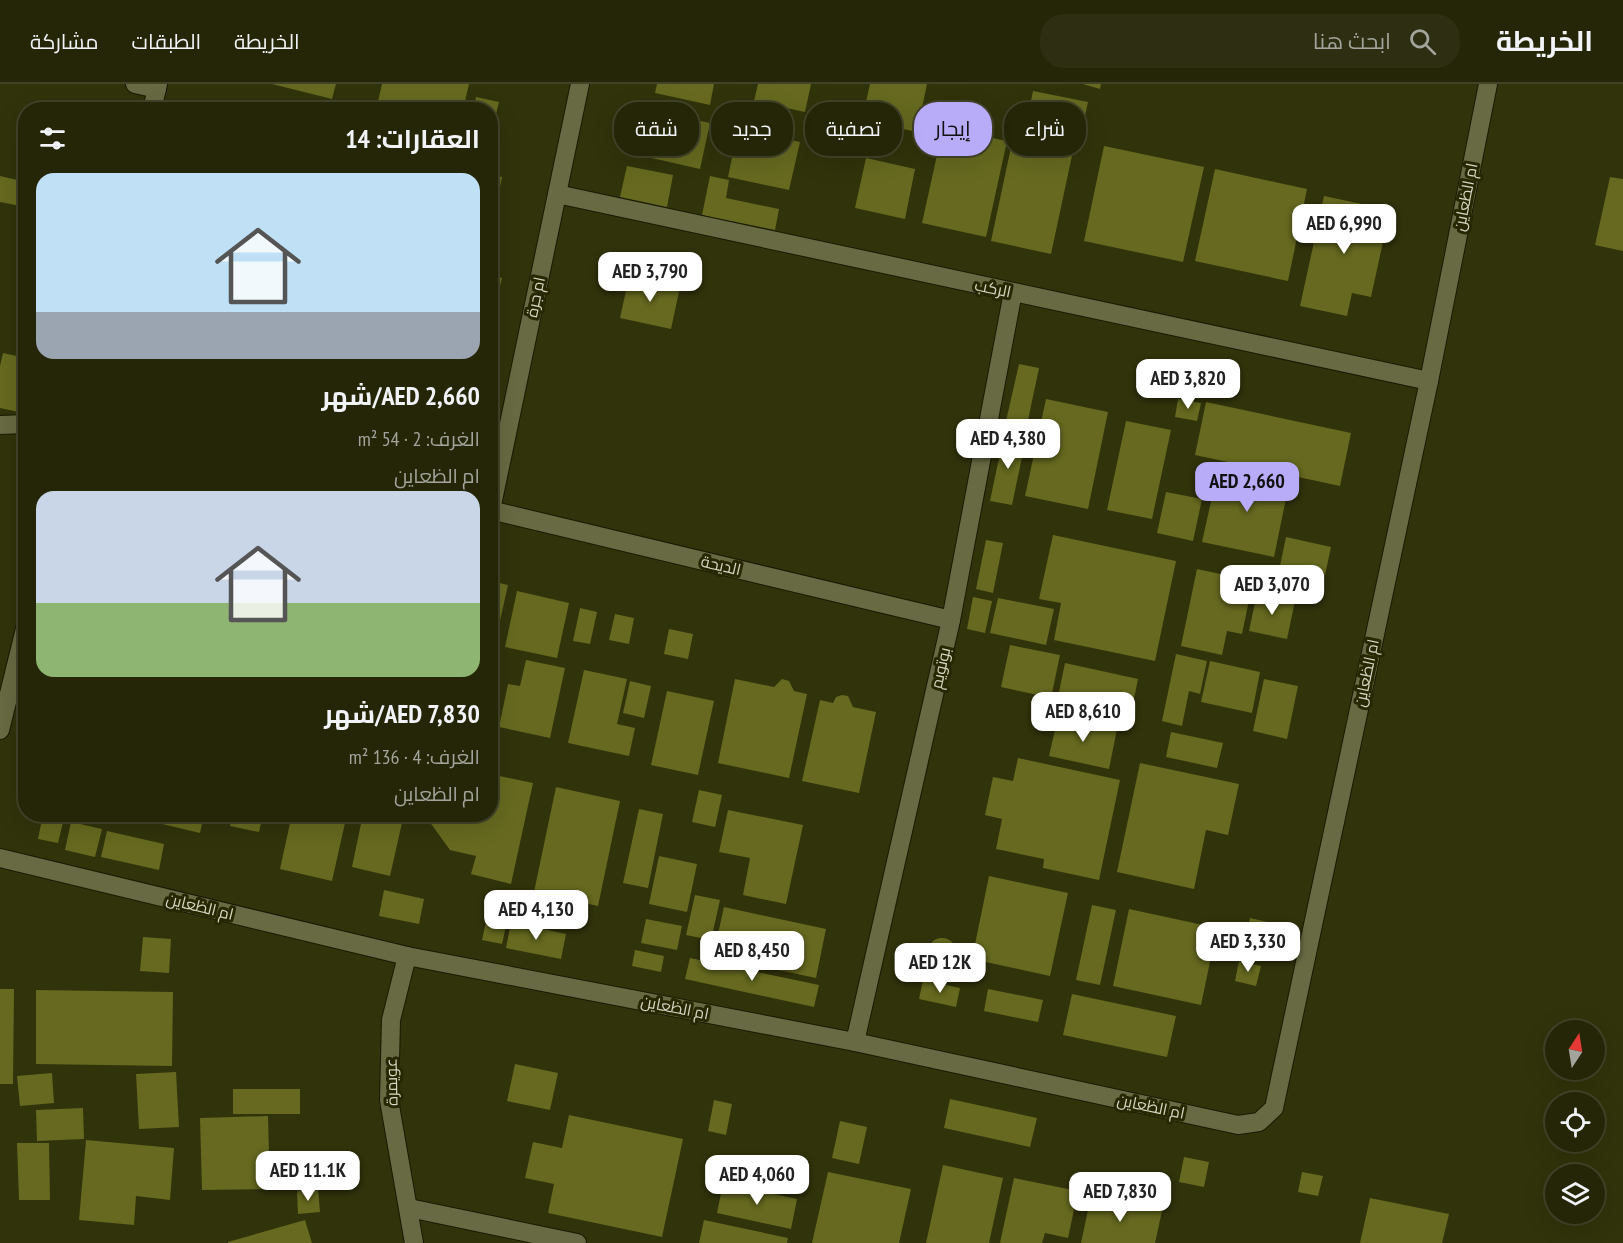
<!DOCTYPE html>
<html lang="ar">
<meta charset="utf-8">
<style>
:root{--surface:#252608;--page:#2d2e12;--text:#f1f3f6;--muted:#a3a59c;--line:#424329;--accent:#b8abf7}
body{margin:0;font-family:"PT Sans Narrow",Cairo,sans-serif;background:var(--page);color:var(--text);direction:rtl;height:100vh;display:flex;flex-direction:column;font-size:22px;white-space:nowrap}
*{box-sizing:border-box;margin:0}
p{font-size:20px;color:var(--muted)}
.icon{flex:none;width:33px;height:33px;fill:none;stroke:currentColor;stroke-width:2;stroke-linecap:round;stroke-linejoin:round}
.map{position:relative;flex:1;overflow:hidden;direction:ltr}
.drawer{position:absolute;left:18px;top:18px;width:480px;height:720px;display:flex;flex-direction:column;background:var(--surface);border-radius:24px;box-shadow:0 6px 24px #0002,0 0 0 2px var(--line);direction:rtl}
.drawer>*{flex:none}
.top-card{position:absolute;left:516px;top:18px;width:570px;height:54px;direction:rtl;display:flex;gap:12px}
.needle{width:39px;rotate:12deg}
.buttons{position:absolute;left:1545px;top:936px;display:grid;gap:12px}
.buttons a{display:grid;place-items:center;width:60px;height:60px;border-radius:50%;background:var(--surface);box-shadow:0 6px 24px #0002,0 0 0 2px var(--line);font-size:30px}
.price{position:absolute;translate:-50% -51px;padding:0 14px;border-radius:12px;background:#fff;color:#222;font-size:20px;line-height:39px;filter:drop-shadow(0 2px 3px #0008)}
.price::after{content:'';position:absolute;left:50%;top:36px;width:18px;height:14px;margin-left:-9px;background:inherit;clip-path:polygon(0 0,100% 0,50% 100%)}
.price.active{background:var(--accent);color:#111}
ul{padding:0;list-style:none}
li{display:grid;align-content:center;gap:12px;height:318px;padding:0 18px}
li span{display:grid;place-items:center;height:186px;border-radius:18px;color:#555}
li>.icon{margin-inline-start:auto}
span .icon{width:108px;height:108px;fill:#fffc;stroke-width:1}
li b{font-size:26px}
h2{display:flex;justify-content:space-between;align-items:center;height:72px;padding:0 18px;font-size:26px}
.pill{padding:0 21px;border-radius:24px;background:var(--surface);box-shadow:0 6px 24px #0002,0 0 0 2px var(--line);font-size:21px;line-height:54px}
.pill.active{background:var(--accent);color:#111}
header{display:flex;align-items:center;gap:36px;box-sizing:border-box;height:84px;padding:0 30px;background:var(--surface);border-bottom:2px solid var(--line)}
header strong{font-size:28px}
nav{display:flex;gap:33px;margin-inline-start:auto;font-size:21px}
.search{width:420px;height:54px;background:var(--page);display:flex;align-items:center;gap:15px;box-sizing:border-box;padding:0 21px;border-radius:24px;color:var(--muted);font-size:22px}
.map>svg:first-child{display:block}
.building{fill:#66691f}
.lines{fill:none;stroke-linecap:round;stroke-linejoin:round}
.minor-casing{stroke:#191a00;stroke-width:20}
.minor{stroke:#686a43;stroke-width:18}
.labels{text-anchor:middle;dominant-baseline:central;stroke-width:6;stroke-linejoin:round;paint-order:stroke}
.street-label{font-size:16px;fill:#d4d6c1;stroke:#272801}
</style>
<header>
<strong>الخريطة</strong>
<div class="search"><svg class="icon" aria-label="search" viewBox="0 0 24 24"><circle cx="10" cy="10" r="6"/><path d="M15 15l6 6"/></svg>ابحث هنا</div>
<nav><a>الخريطة</a><a>الطبقات</a><a>مشاركة</a></nav>
</header>
<div class="map">
<svg width="1623" height="1159" viewBox="0 0 1623 1159">
<rect width="100%" height="100%" fill="#31330b"/>
<!-- building -->
<g class="building">
<path d="M 272,0 L 336,0 L 332,15 Z"/>
<path d="M 382,0 L 469,0 L 463,26 L 376,26 Z"/>
<path d="M 657,0 L 714,0 L 710,21 L 655,9 Z"/>
<path d="M 758,0 L 811,0 L 805,28 L 754,17 Z"/>
<path d="M 870,0 L 927,0 L 917,48 L 862,36 Z"/>
<path d="M 1083,0 L 1101,0 L 1100,5 Z"/>
<path d="M 1033,7 L 1088,18 L 1080,54 L 1026,42 Z"/>
<path d="M 476,13 L 499,18 L 491,50 L 490,26 L 473,26 Z"/>
<path d="M 653,27 L 710,39 L 700,85 L 643,72 Z"/>
<path d="M 943,44 L 1007,57 L 986,153 L 922,139 Z"/>
<path d="M 738,45 L 800,58 L 789,106 L 728,93 Z"/>
<path d="M 1013,54 L 1073,67 L 1051,170 L 991,157 Z"/>
<path d="M 1104,62 L 1204,83 L 1183,178 L 1084,157 Z"/>
<path d="M 866,74 L 915,85 L 905,135 L 855,124 Z"/>
<path d="M 627,82 L 673,91 L 667,123 L 620,113 Z"/>
<path d="M 1215,85 L 1307,105 L 1288,197 L 1195,177 Z"/>
<path d="M 490,90 L 502,93 L 496,122 L 490,121 Z"/>
<path d="M 0,92 L 26,98 L 26,123 L 0,118 Z"/>
<path d="M 710,92 L 729,96 L 726,114 L 779,125 L 775,146 L 702,131 Z"/>
<path d="M 1610,93 L 1623,95 L 1623,167 L 1595,161 Z"/>
<path d="M 1324,112 L 1390,126 L 1371,213 L 1352,209 L 1347,232 L 1300,222 Z"/>
<path d="M 490,191 L 502,194 L 491,238 L 490,238 Z"/>
<path d="M 629,193 L 680,203 L 671,245 L 620,234 Z"/>
<path d="M 3,269 L 26,274 L 26,301 L 19,328 L 0,324 L 0,282 Z"/>
<path d="M 1019,280 L 1039,284 L 1027,341 L 1006,337 Z"/>
<path d="M 1046,315 L 1108,328 L 1088,425 L 1025,412 Z"/>
<path d="M 1178,315 L 1201,319 L 1197,337 L 1175,333 Z"/>
<path d="M 1206,318 L 1351,349 L 1340,402 L 1195,371 Z"/>
<path d="M 1126,337 L 1171,346 L 1152,435 L 1107,426 Z"/>
<path d="M 1004,350 L 1026,354 L 1012,421 L 990,417 Z"/>
<path d="M 1240,385 L 1290,395 L 1274,473 L 1202,458 L 1216,395 L 1237,399 Z"/>
<path d="M 1166,408 L 1202,415 L 1193,457 L 1157,449 Z"/>
<path d="M 1053,451 L 1176,477 L 1155,577 L 1054,556 L 1061,519 L 1039,515 Z"/>
<path d="M 1286,453 L 1331,463 L 1325,491 L 1280,482 Z"/>
<path d="M 986,456 L 1003,459 L 993,509 L 976,505 Z"/>
<path d="M 1197,485 L 1253,497 L 1242,550 L 1227,547 L 1222,571 L 1181,562 Z"/>
<path d="M 490,497 L 508,501 L 497,550 L 490,548 Z"/>
<path d="M 517,507 L 569,519 L 557,574 L 505,563 Z"/>
<path d="M 1257,509 L 1295,517 L 1287,555 L 1249,547 Z"/>
<path d="M 973,513 L 992,517 L 985,549 L 967,545 Z"/>
<path d="M 998,514 L 1054,525 L 1046,561 L 990,549 Z"/>
<path d="M 580,524 L 597,528 L 590,560 L 573,557 Z"/>
<path d="M 615,530 L 634,534 L 629,560 L 609,556 Z"/>
<path d="M 669,545 L 693,550 L 688,575 L 664,570 Z"/>
<path d="M 1010,561 L 1060,571 L 1051,614 L 1001,603 Z"/>
<path d="M 1176,570 L 1207,577 L 1200,610 L 1189,607 L 1182,642 L 1162,637 Z"/>
<path d="M 490,575 L 495,576 L 491,590 L 490,590 Z"/>
<path d="M 526,576 L 565,584 L 550,654 L 499,643 L 508,600 L 520,602 Z"/>
<path d="M 1210,577 L 1260,588 L 1252,629 L 1201,618 Z"/>
<path d="M 1065,579 L 1138,595 L 1132,624 L 1059,608 Z"/>
<path d="M 584,586 L 627,595 L 617,640 L 635,644 L 629,672 L 568,659 Z"/>
<path d="M 735,595 L 774,603 L 782,595 L 789,597 L 794,607 L 807,610 L 789,694 L 718,679 Z"/>
<path d="M 1264,595 L 1298,602 L 1287,655 L 1253,647 Z"/>
<path d="M 630,597 L 651,602 L 644,634 L 623,629 Z"/>
<path d="M 667,607 L 714,617 L 698,691 L 651,681 Z"/>
<path d="M 842,611 L 848,612 L 853,623 L 876,628 L 859,709 L 802,697 L 820,616 L 833,619 L 836,613 Z"/>
<path d="M 1058,633 L 1117,645 L 1109,685 L 1049,672 Z"/>
<path d="M 1171,648 L 1223,659 L 1217,684 L 1166,673 Z"/>
<path d="M 1018,674 L 1120,696 L 1099,796 L 1043,784 L 1044,775 L 996,765 L 1002,735 L 985,731 L 993,693 L 1013,697 Z"/>
<path d="M 1140,679 L 1239,700 L 1228,751 L 1206,746 L 1194,805 L 1117,788 Z"/>
<path d="M 490,690 L 533,699 L 511,800 L 471,790 L 476,772 L 450,766 L 424,730 L 490,730 Z"/>
<path d="M 556,703 L 620,717 L 598,822 L 534,808 Z"/>
<path d="M 699,706 L 722,711 L 715,743 L 692,738 Z"/>
<path d="M 639,725 L 663,730 L 648,804 L 623,799 Z"/>
<path d="M 728,726 L 803,741 L 786,820 L 743,811 L 750,774 L 719,768 Z"/>
<path d="M 43,730 L 64,734 L 58,759 L 38,755 Z"/>
<path d="M 84,730 L 124,730 L 122,740 Z"/>
<path d="M 160,730 L 204,730 L 200,749 L 158,739 Z"/>
<path d="M 232,730 L 263,730 L 259,748 L 230,742 Z"/>
<path d="M 292,730 L 347,730 L 332,797 L 280,785 Z"/>
<path d="M 363,730 L 404,730 L 390,792 L 352,783 Z"/>
<path d="M 71,738 L 102,745 L 95,773 L 65,766 Z"/>
<path d="M 107,747 L 164,760 L 159,786 L 101,773 Z"/>
<path d="M 659,772 L 697,780 L 687,828 L 649,820 Z"/>
<path d="M 989,792 L 1068,809 L 1050,892 L 972,875 Z"/>
<path d="M 384,806 L 424,815 L 419,840 L 379,832 Z"/>
<path d="M 695,811 L 720,816 L 711,856 L 686,851 Z"/>
<path d="M 1092,821 L 1116,826 L 1100,901 L 1076,896 Z"/>
<path d="M 724,823 L 826,845 L 816,894 L 713,872 Z"/>
<path d="M 1129,825 L 1217,844 L 1201,921 L 1113,902 Z"/>
<path d="M 487,833 L 507,837 L 502,860 L 482,856 Z"/>
<path d="M 1250,834 L 1276,840 L 1271,862 L 1246,857 Z"/>
<path d="M 646,835 L 682,842 L 677,866 L 641,859 Z"/>
<path d="M 511,838 L 566,850 L 561,875 L 506,864 Z"/>
<path d="M 143,853 L 171,855 L 169,889 L 140,887 Z"/>
<circle cx="942" cy="868" r="14"/>
<path d="M 635,866 L 664,872 L 661,888 L 632,882 Z"/>
<path d="M 690,874 L 819,901 L 814,923 L 685,895 Z"/>
<path d="M 1239,877 L 1261,882 L 1256,902 L 1235,897 Z"/>
<path d="M 923,896 L 960,904 L 956,923 L 919,915 Z"/>
<path d="M 0,905 L 14,905 L 13,1000 L 0,1000 Z"/>
<path d="M 988,905 L 1043,916 L 1038,938 L 984,927 Z"/>
<path d="M 36,906 L 173,908 L 172,982 L 36,980 Z"/>
<path d="M 1072,910 L 1176,932 L 1167,973 L 1063,951 Z"/>
<path d="M 515,980 L 558,989 L 550,1026 L 507,1017 Z"/>
<path d="M 176,988 L 179,1043 L 139,1045 L 136,990 Z"/>
<path d="M 52,989 L 54,1019 L 20,1022 L 17,992 Z"/>
<rect x="233" y="1005" width="67" height="25"/>
<path d="M 950,1015 L 1037,1034 L 1030,1063 L 944,1044 Z"/>
<path d="M 714,1016 L 732,1020 L 726,1051 L 708,1047 Z"/>
<path d="M 83,1024 L 84,1055 L 37,1057 L 36,1026 Z"/>
<path d="M 569,1031 L 683,1055 L 662,1153 L 548,1129 L 554,1100 L 525,1094 L 533,1058 L 562,1064 Z"/>
<path d="M 268,1032 L 270,1105 L 202,1106 L 200,1034 Z"/>
<path d="M 840,1037 L 867,1043 L 859,1080 L 832,1074 Z"/>
<path d="M 86,1056 L 174,1064 L 170,1116 L 136,1112 L 134,1141 L 79,1136 Z"/>
<path d="M 17,1059 L 49,1059 L 50,1116 L 19,1116 Z"/>
<path d="M 1184,1073 L 1209,1078 L 1204,1103 L 1179,1098 Z"/>
<path d="M 321,1079 L 322,1101 L 286,1102 L 286,1080 Z"/>
<path d="M 943,1081 L 1003,1094 L 989,1159 L 926,1159 Z"/>
<path d="M 828,1088 L 911,1105 L 899,1159 L 812,1159 Z"/>
<path d="M 1302,1088 L 1323,1092 L 1318,1112 L 1298,1108 Z"/>
<path d="M 1014,1094 L 1078,1107 L 1068,1154 L 1045,1149 L 1042,1159 L 1000,1159 Z"/>
<path d="M 723,1099 L 797,1115 L 791,1145 L 717,1129 Z"/>
<path d="M 318,1105 L 320,1128 L 298,1130 L 297,1107 Z"/>
<path d="M 1091,1112 L 1162,1127 L 1155,1159 L 1081,1159 Z"/>
<path d="M 1370,1114 L 1449,1130 L 1442,1159 L 1360,1159 Z"/>
<path d="M 305,1136 L 312,1159 L 228,1159 L 228,1158 Z"/>
<path d="M 704,1136 L 788,1154 L 787,1159 L 699,1159 Z"/>
</g>
<g class="lines">
<defs>
<g id="minor">
<path d="M 135,0 L 157,5"/>
<path d="M 152,26 L 158,0"/>
<path d="M 557,110 L 1429,297"/>
<path d="M 0,341 L 26,340"/>
<path d="M 490,426 L 951,536"/>
<path d="M 491,426 L 580,0"/>
<path d="M 0,646 L 26,541"/>
<path d="M 0,774 L 407,872 L 855,958 L 1238,1041 L 1259,1038 L 1274,1024 L 1429,297 L 1488,0"/>
<path d="M 407,872 L 391,936 L 389,1016 L 414,1159"/>
<path d="M 855,958 L 951,536 L 1013,208"/>
<path d="M 409,1124 L 577,1159"/>
</g>
</defs>
<!-- minor casing -->
<use href="#minor" class="minor-casing"/>
<!-- minor -->
<use href="#minor" class="minor"/>
</g>
<g class="labels">
<!-- street labels -->
<g class="street-label">
<text transform="translate(1465 113) rotate(-79)">ام الظعاين</text>
<text transform="translate(993 204) rotate(12)">الركب</text>
<text transform="translate(535 213) rotate(-78)">ام جرة</text>
<text transform="translate(721 481) rotate(13)">الديحة</text>
<text transform="translate(940 584) rotate(-77)">بوتويم</text>
<text transform="translate(1366 589) rotate(-78)">ام الظعاين</text>
<text transform="translate(200 822) rotate(14)">ام الظعاين</text>
<text transform="translate(675 923) rotate(11)">ام الظعاين</text>
<text transform="translate(391 998) rotate(-91)">عويمرة</text>
<text transform="translate(1151 1022) rotate(12)">ام الظعاين</text>
</g>
</g>
</svg>
<div class="buttons">
<a><svg class="needle" viewBox="-14 -14 28 28"><path d="M0-13l5 13h-10z" fill="#e53935"/><path d="M0 13l5-13h-10z" fill="#a3a59c"/></svg></a>
<a><svg class="icon" aria-label="locate" viewBox="0 0 24 24"><circle cx="12" cy="12" r="6"/><path d="M12 2v4M12 18v4M2 12h4M18 12h4"/></svg></a>
<a><svg class="icon" aria-label="layers" viewBox="0 0 24 24"><path d="M12 4l9 5-9 5-9-5zM3 14l9 5 9-5"/></svg></a>
</div>
<b class="price" style="left:1344px;top:171px">AED 6,990</b>
<b class="price" style="left:650px;top:219px">AED 3,790</b>
<b class="price" style="left:1188px;top:326px">AED 3,820</b>
<b class="price" style="left:1008px;top:386px">AED 4,380</b>
<b class="price active" style="left:1247px;top:429px">AED 2,660</b>
<b class="price" style="left:1272px;top:532px">AED 3,070</b>
<b class="price" style="left:1083px;top:659px">AED 8,610</b>
<b class="price" style="left:536px;top:857px">AED 4,130</b>
<b class="price" style="left:1248px;top:889px">AED 3,330</b>
<b class="price" style="left:752px;top:898px">AED 8,450</b>
<b class="price" style="left:940px;top:910px">AED 12K</b>
<b class="price" style="left:308px;top:1118px">AED 11.1K</b>
<b class="price" style="left:757px;top:1122px">AED 4,060</b>
<b class="price" style="left:1120px;top:1139px">AED 7,830</b>
<div class="top-card">
<a class="pill">شراء</a>
<a class="pill active">إيجار</a>
<a class="pill">تصفية</a>
<a class="pill">جديد</a>
<a class="pill">شقة</a>
</div>
<section class="drawer">
<h2>العقارات: 14<svg class="icon" aria-label="filters" viewBox="0 0 24 24"><path d="M4 7h16M4 17h16"/><circle cx="9" cy="7" r="2"/><circle cx="15" cy="17" r="2"/></svg></h2>
<ul>
<li><span style="background:linear-gradient(#bfe0f5 75%,#9aa5b1 0)"><svg class="icon" aria-label="home" viewBox="0 0 24 24"><path d="M3 11l9-7 9 7M6 9v11h12V9"/></svg></span><div><b>AED 2,660/شهر</b><p>الغرف: 2 · 54 m²</p><p>ام الظعاين</p></div></li>
<li><span style="background:linear-gradient(#c9d6e8 60%,#8fb573 0)"><svg class="icon" aria-label="home" viewBox="0 0 24 24"><path d="M3 11l9-7 9 7M6 9v11h12V9"/></svg></span><div><b>AED 7,830/شهر</b><p>الغرف: 4 · 136 m²</p><p>ام الظعاين</p></div></li>
</ul>
</section>
</div>
